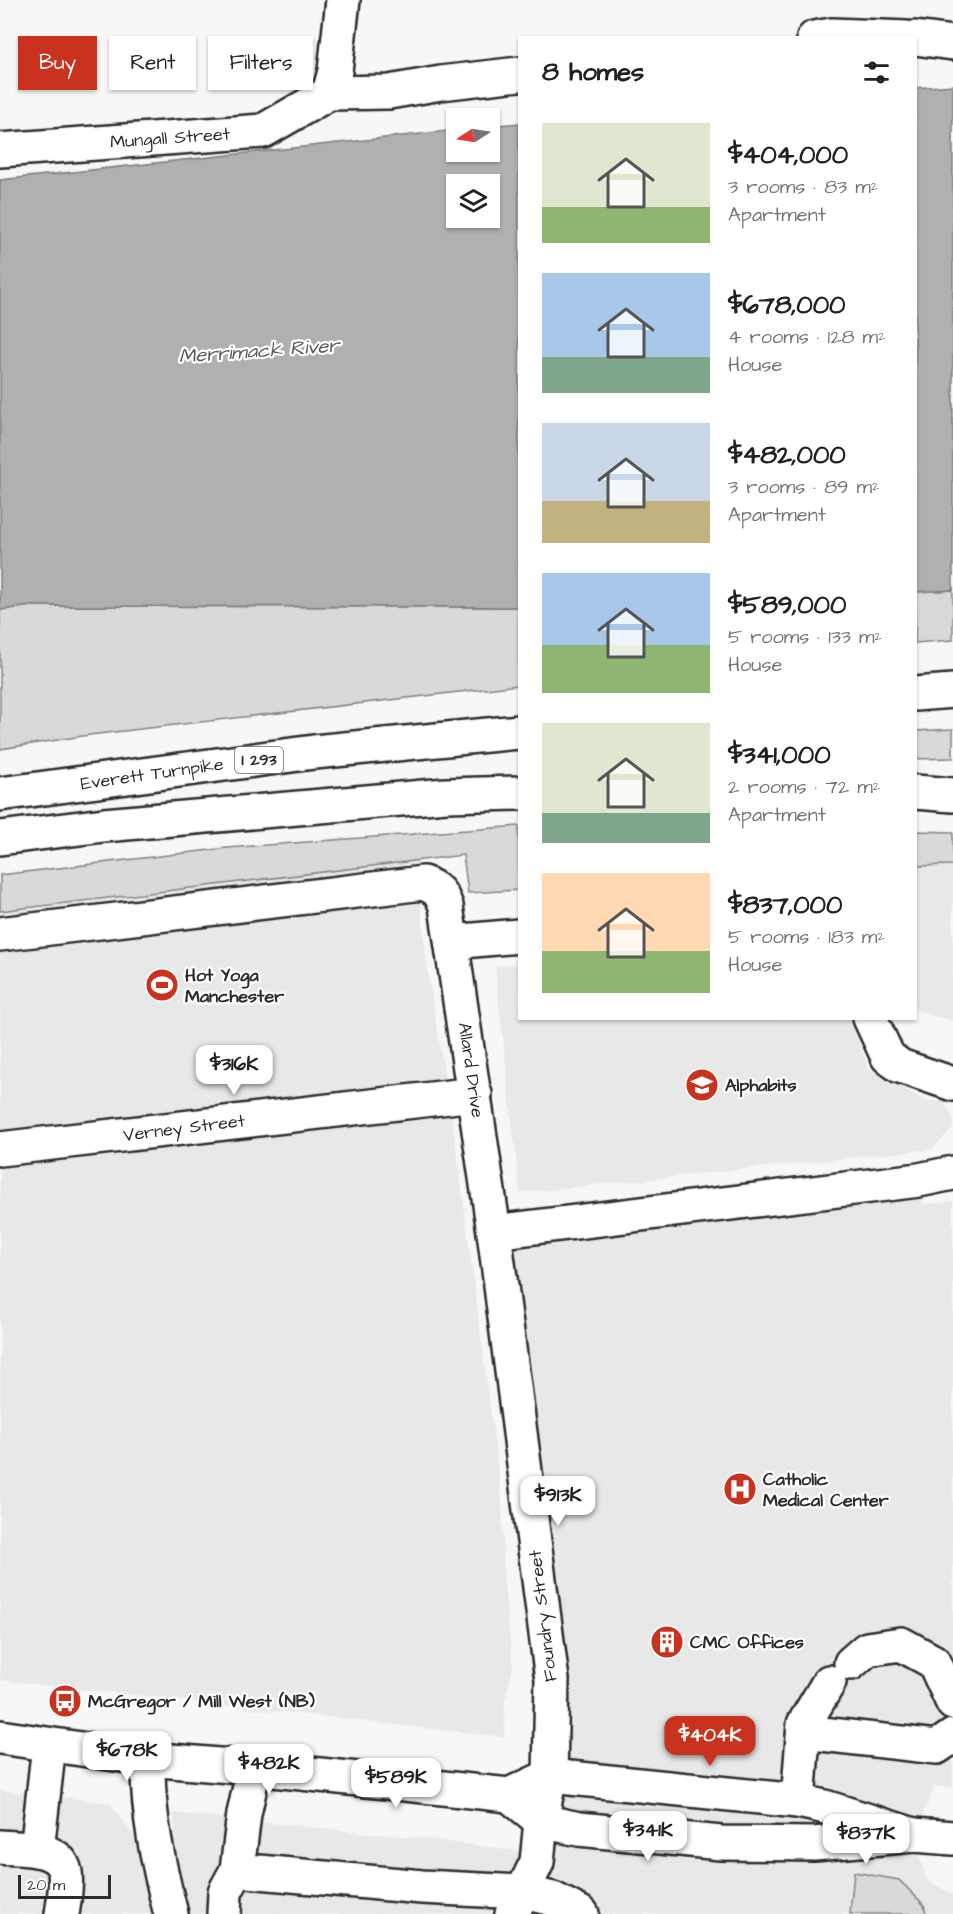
<!DOCTYPE html>
<meta charset="utf-8">
<style>
:root{--surface:#fff;--page:#f2f2f2;--text:#202124;--muted:#757577;--accent:#c8321e}
body{margin:0;font-family:"Architects Daughter",sans-serif;background:var(--page);color:var(--text);height:100vh;display:flex;flex-direction:column;font-size:22px;white-space:nowrap}
*{box-sizing:border-box;margin:0}
p{font-size:20px;color:var(--muted)}
.icon{flex:none;width:33px;height:33px;fill:none;stroke:currentColor;stroke-width:2;stroke-linecap:round;stroke-linejoin:round}
.map{position:relative;flex:1;overflow:hidden}
.panel{position:absolute;left:518px;top:36px;width:399px;height:984px;display:flex;flex-direction:column;background:var(--surface);border-radius:0px;box-shadow:0 2px 4px #0004}
.panel>*{flex:none}
.top-card{position:absolute;left:18px;top:36px;width:410px;height:54px;display:flex;gap:12px}
.needle{width:39px;rotate:258deg}
.fabs{position:absolute;left:446px;top:108px;display:grid;gap:12px}
.fabs a{display:grid;place-items:center;width:54px;height:54px;border-radius:0px;background:var(--surface);box-shadow:0 2px 4px #0004;font-size:30px}
.scale{position:absolute;left:18px;bottom:15px;width:93px;box-sizing:border-box;padding-left:6px;border:3px solid #2b2b2b;border-top:0;font-size:16px;line-height:21px;white-space:nowrap;color:#2b2b2b;-webkit-text-stroke:4px #fff;paint-order:stroke}
.price{position:absolute;translate:-50% -51px;padding:0 14px;border-radius:12px;background:#fff;color:#222;font-size:20px;line-height:39px;filter:drop-shadow(0 2px 3px #0008)}
.price::after{content:'';position:absolute;left:50%;top:36px;width:18px;height:14px;margin-left:-9px;background:inherit;clip-path:polygon(0 0,100% 0,50% 100%)}
.price.active{background:var(--accent);color:#fff}
ul{padding:0;list-style:none}
li{display:flex;align-items:center;gap:18px;height:150px;padding:0 24px}
li span{display:grid;place-items:center;flex:none;width:168px;height:120px;border-radius:0px;color:#555}
li>.icon{margin-inline-start:auto}
span .icon{width:72px;height:72px;fill:#fffc;stroke-width:1}
li b{font-size:26px}
h2{display:flex;justify-content:space-between;align-items:center;height:72px;padding:0 24px;font-size:26px}
.tag{padding:0 21px;border-radius:0px;background:var(--surface);box-shadow:0 2px 4px #0004;font-size:21px;line-height:54px}
.tag.active{background:var(--accent);color:#fff}
.map>svg:first-child{display:block}
.built{fill:#e8e8e8}
.green{fill:#d9d9d9;stroke:#828282;stroke-width:1.5}
.water{fill:#b0b0b0;stroke:#7b7b7b;stroke-width:1.5;fill-rule:evenodd}
.lines{fill:none;stroke-linecap:round;stroke-linejoin:round}
.minor-casing{stroke:#2b2b2b;stroke-width:38}
.major-casing{stroke:#2b2b2b;stroke-width:38}
.highway-casing{stroke:#2b2b2b;stroke-width:38}
.minor{stroke:#fff;stroke-width:33}
.major{stroke:#fff;stroke-width:33}
.highway{stroke:#fff;stroke-width:33}
.labels{text-anchor:middle;dominant-baseline:central;stroke-width:4.5;stroke-linejoin:round;paint-order:stroke}
.shield{fill:#fff;stroke:#6b6b6b;stroke-width:1.5}
.shield-label{font-size:16px;font-weight:bold;fill:#2b2b2b}
.street-label{font-size:18px;fill:#2b2b2b;stroke:#fff}
.poi-label{font-size:18px;font-weight:bold;fill:#2b2b2b;stroke:#fff;text-anchor:start}
.water-label{font-size:20px;font-style:italic;fill:#5a5a5a;stroke:#fff}
</style>
<div class="map">
<svg width="953" height="1914" viewBox="0 0 953 1914">
<rect width="100%" height="100%" fill="#f7f7f7"/>
<filter id="ink" filterUnits="userSpaceOnUse"><feTurbulence type="fractalNoise" baseFrequency=".0167" numOctaves="2"/><feDisplacementMap in="SourceGraphic" scale="12" xChannelSelector="R" yChannelSelector="G"/><feConvolveMatrix kernelMatrix="1 2 1 2 8 2 1 2 1" color-interpolation-filters="sRGB"/></filter>
<g filter="url(#ink)">
<!-- built -->
<g class="built">
<path d="M 416,861 L 428,974 L 457,1151 L 502,1501 L 504,1585 L 513,1668 L 505,1700 L 504,1737 L 0,1680 L 0,911 Z"/>
<path d="M 953,865 L 953,1021 L 915,1010 L 915,866 Z"/>
<path d="M 519,964 L 519,1018 L 850,1019 L 869,1069 L 926,1101 L 944,1101 L 953,1118 L 953,1128 L 932,1149 L 520,1193 L 495,966 Z"/>
<path d="M 919,1180 L 923,1205 L 953,1201 L 953,1788 L 935,1786 L 914,1835 L 926,1879 L 953,1895 L 953,1914 L 188,1914 L 176,1865 L 174,1813 L 426,1839 L 518,1851 L 565,1778 L 494,1232 Z"/>
<path d="M 0,1790 L 110,1803 L 137,1840 L 156,1914 L 0,1914 Z"/>
</g>
<!-- green -->
<g class="green">
<path d="M 953,590 L 953,640 L 915,643 L 915,592 Z"/>
<path d="M 32,606 L 519,607 L 519,685 L 89,735 L 0,749 L 0,610 Z"/>
<path d="M 953,729 L 953,758 L 915,759 L 915,731 Z"/>
<path d="M 519,826 L 519,890 L 468,893 L 463,855 L 0,911 L 0,875 L 227,848 Z"/>
<path d="M 915,831 L 953,832 L 953,865 L 915,866 Z"/>
<path d="M 854,1872 L 899,1880 L 924,1905 L 926,1914 L 850,1914 Z"/>
</g>
<!-- water -->
<g class="water">
<path d="M 953,85 L 953,590 L 915,592 L 915,88 Z"/>
<path d="M 519,123 L 519,607 L 32,606 L 0,610 L 0,180 L 456,130 L 456,152 L 489,152 L 489,126 ZM 456,184 L 489,184 L 489,218 L 456,218 Z"/>
</g>
<g class="lines">
<defs>
<g id="minor">
<path d="M 814,38 L 832,35 L 907,38"/>
<path d="M 915,38 L 953,43"/>
<path d="M 329,93 L 335,71 L 343,0"/>
<path d="M 0,150 L 263,131 L 329,93 L 389,92 L 441,83 L 519,74"/>
<path d="M 0,934 L 423,883 C 437,888 441,893 446,906 L 494,1232 L 919,1180 L 953,1173"/>
<path d="M 452,942 L 519,936"/>
<path d="M 870,1018 L 888,1057 L 900,1066 L 953,1084"/>
<path d="M 0,1149 L 475,1094"/>
<path d="M 494,1232 L 552,1680 L 550,1776 L 541,1821 L 537,1862 L 512,1914"/>
<path d="M 851,1663 L 867,1649 L 901,1644 L 934,1662 L 953,1703"/>
<path d="M 804,1732 L 937,1747 L 953,1736"/>
<path d="M 148,1759 C 147,1812 158,1863 171,1914"/>
<path d="M 254,1768 L 244,1814 L 237,1870 L 422,1887 L 523,1892 L 553,1899 L 582,1914"/>
<path d="M 798,1801 L 804,1724 L 829,1682"/>
<path d="M 0,1847 C 21,1849 59,1845 65,1872 C 67,1885 64,1901 62,1914"/>
<path d="M 37,1850 L 49,1745"/>
<path d="M 224,1914 L 225,1892 L 237,1870"/>
</g>
<g id="major">
<path d="M 0,1737 L 148,1759 L 254,1768 L 509,1795 L 550,1776 L 798,1801 L 825,1807 L 914,1835"/>
<path d="M 509,1795 L 541,1821 L 579,1829 L 721,1843 L 814,1844 L 914,1835 L 953,1838"/>
</g>
<g id="highway">
<path d="M 915,694 L 953,691"/>
<path d="M 915,792 L 953,795"/>
<path d="M 0,794 L 314,752 L 519,732"/>
<path d="M 0,838 L 104,825 L 446,795 L 519,793"/>
</g>
</defs>
<!-- minor casing -->
<use href="#minor" class="minor-casing"/>
<!-- major casing -->
<use href="#major" class="major-casing"/>
<!-- highway casing -->
<use href="#highway" class="highway-casing"/>
<!-- minor -->
<use href="#minor" class="minor"/>
<!-- major -->
<use href="#major" class="major"/>
<!-- highway -->
<use href="#highway" class="highway"/>
</g>
</g>
<!-- icons -->
<defs>
<symbol id="stadium-disc" viewBox="-11 -11 22 22"><circle r="9.5" fill="#c8321e" stroke="#fff"/><path d="M0-5a6.5 5 0 1 0 0 10a6.5 5 0 1 0 0-10ZM-3.5-1.8h7v3.6h-7Z" fill="#fff"/></symbol>
<symbol id="school-disc" viewBox="-11 -11 22 22"><circle r="9.5" fill="#c8321e" stroke="#fff"/><path d="M0-5L7-2L0 1L-7-2ZM-4 1L0 2.5L4 1V4Q0 6-4 4Z" fill="#fff"/></symbol>
<symbol id="hospital-disc" viewBox="-11 -11 22 22"><circle r="9.5" fill="#c8321e" stroke="#fff"/><path d="M-5-5h3v3.5h4V-5h3V5h-3V1.5h-4V5h-3Z" fill="#fff"/></symbol>
<symbol id="building-disc" viewBox="-11 -11 22 22"><circle r="9.5" fill="#c8321e" stroke="#fff"/><path d="M-4-6H4V6H1V3H-1V6H-4ZM-2.5-4.3h1.7v1.8h-1.7ZM.8-4.3h1.7v1.8H.8ZM-2.5-1h1.7V.8h-1.7ZM.8-1h1.7V.8H.8Z" fill="#fff"/></symbol>
<symbol id="bus-disc" viewBox="-11 -11 22 22"><circle r="9.5" fill="#c8321e" stroke="#fff"/><path d="M-5-6H5V4H4V6H2V4H-2V6H-4V4H-5ZM-3.5-4V0h7V-4ZM-3.5 1.2v1.5H-2V1.2ZM2 1.2v1.5H3.5V1.2Z" fill="#fff"/></symbol>
</defs>
<g fill-rule="evenodd">
<use href="#stadium-disc" x="143" y="966" width="38" height="38"/>
<use href="#school-disc" x="683" y="1066" width="38" height="38"/>
<use href="#hospital-disc" x="721" y="1470" width="38" height="38"/>
<use href="#building-disc" x="648" y="1623" width="38" height="38"/>
<use href="#bus-disc" x="46" y="1682" width="38" height="38"/>
</g>
<g class="labels">
<!-- shield labels -->
<rect class="shield" x="235" y="747" width="48" height="26" rx="4.5"/>
<g class="shield-label">
<text x="259" y="760">I 293</text>
</g>
<!-- street labels -->
<g class="street-label">
<text transform="translate(170 138) rotate(-4)">Mungall Street</text>
<text transform="translate(152 774) rotate(-8)">Everett Turnpike</text>
<text transform="translate(471 1070) rotate(82)">Allard Drive</text>
<text transform="translate(184 1128) rotate(-7)">Verney Street</text>
<text transform="translate(543 1616) rotate(-97)">Foundry Street</text>
</g>
<!-- poi labels -->
<g class="poi-label">
<text x="185" y="975">Hot Yoga<tspan x="185" dy="21">Manchester</tspan></text>
<text x="725" y="1085">Alphabits</text>
<text x="763" y="1479">Catholic<tspan x="763" dy="21">Medical Center</tspan></text>
<text x="690" y="1642">CMC Offices</text>
<text x="88" y="1701">McGregor / Mill West (NB)</text>
</g>
<!-- water labels -->
<g class="water-label">
<text transform="translate(259 351) rotate(-4)">Merrimack River</text>
</g>
</g>
</svg>
<div class="fabs">
<a><svg class="needle" viewBox="-14 -14 28 28"><path d="M0-13l5 13h-10z" fill="#e53935"/><path d="M0 13l5-13h-10z" fill="#757577"/></svg></a>
<a><svg class="icon" aria-label="layers" viewBox="0 0 24 24"><path d="M12 4l9 5-9 5-9-5zM3 14l9 5 9-5"/></svg></a>
</div>
<div class="scale">20 m</div>
<b class="price" style="left:234px;top:1096px">$316K</b>
<b class="price" style="left:558px;top:1527px">$913K</b>
<b class="price active" style="left:710px;top:1767px">$404K</b>
<b class="price" style="left:127px;top:1782px">$678K</b>
<b class="price" style="left:269px;top:1795px">$482K</b>
<b class="price" style="left:396px;top:1809px">$589K</b>
<b class="price" style="left:648px;top:1862px">$341K</b>
<b class="price" style="left:866px;top:1865px">$837K</b>
<div class="top-card">
<a class="tag active">Buy</a>
<a class="tag">Rent</a>
<a class="tag">Filters</a>
</div>
<section class="panel">
<h2>8 homes<svg class="icon" aria-label="filters" viewBox="0 0 24 24"><path d="M4 7h16M4 17h16"/><circle cx="9" cy="7" r="2"/><circle cx="15" cy="17" r="2"/></svg></h2>
<ul>
<li><span style="background:linear-gradient(#dfe7d0 70%,#8fb573 0)"><svg class="icon" aria-label="home" viewBox="0 0 24 24"><path d="M3 11l9-7 9 7M6 9v11h12V9"/></svg></span><div><b>$404,000</b><p>3 rooms · 83 m²</p><p>Apartment</p></div></li>
<li><span style="background:linear-gradient(#a9c7e8 70%,#7fa58c 0)"><svg class="icon" aria-label="home" viewBox="0 0 24 24"><path d="M3 11l9-7 9 7M6 9v11h12V9"/></svg></span><div><b>$678,000</b><p>4 rooms · 128 m²</p><p>House</p></div></li>
<li><span style="background:linear-gradient(#c9d6e8 65%,#c2b280 0)"><svg class="icon" aria-label="home" viewBox="0 0 24 24"><path d="M3 11l9-7 9 7M6 9v11h12V9"/></svg></span><div><b>$482,000</b><p>3 rooms · 89 m²</p><p>Apartment</p></div></li>
<li><span style="background:linear-gradient(#a9c7e8 60%,#8fb573 0)"><svg class="icon" aria-label="home" viewBox="0 0 24 24"><path d="M3 11l9-7 9 7M6 9v11h12V9"/></svg></span><div><b>$589,000</b><p>5 rooms · 133 m²</p><p>House</p></div></li>
<li><span style="background:linear-gradient(#dfe7d0 75%,#7fa58c 0)"><svg class="icon" aria-label="home" viewBox="0 0 24 24"><path d="M3 11l9-7 9 7M6 9v11h12V9"/></svg></span><div><b>$341,000</b><p>2 rooms · 72 m²</p><p>Apartment</p></div></li>
<li><span style="background:linear-gradient(#ffd9b3 65%,#8fb573 0)"><svg class="icon" aria-label="home" viewBox="0 0 24 24"><path d="M3 11l9-7 9 7M6 9v11h12V9"/></svg></span><div><b>$837,000</b><p>5 rooms · 183 m²</p><p>House</p></div></li>
</ul>
</section>
</div>
